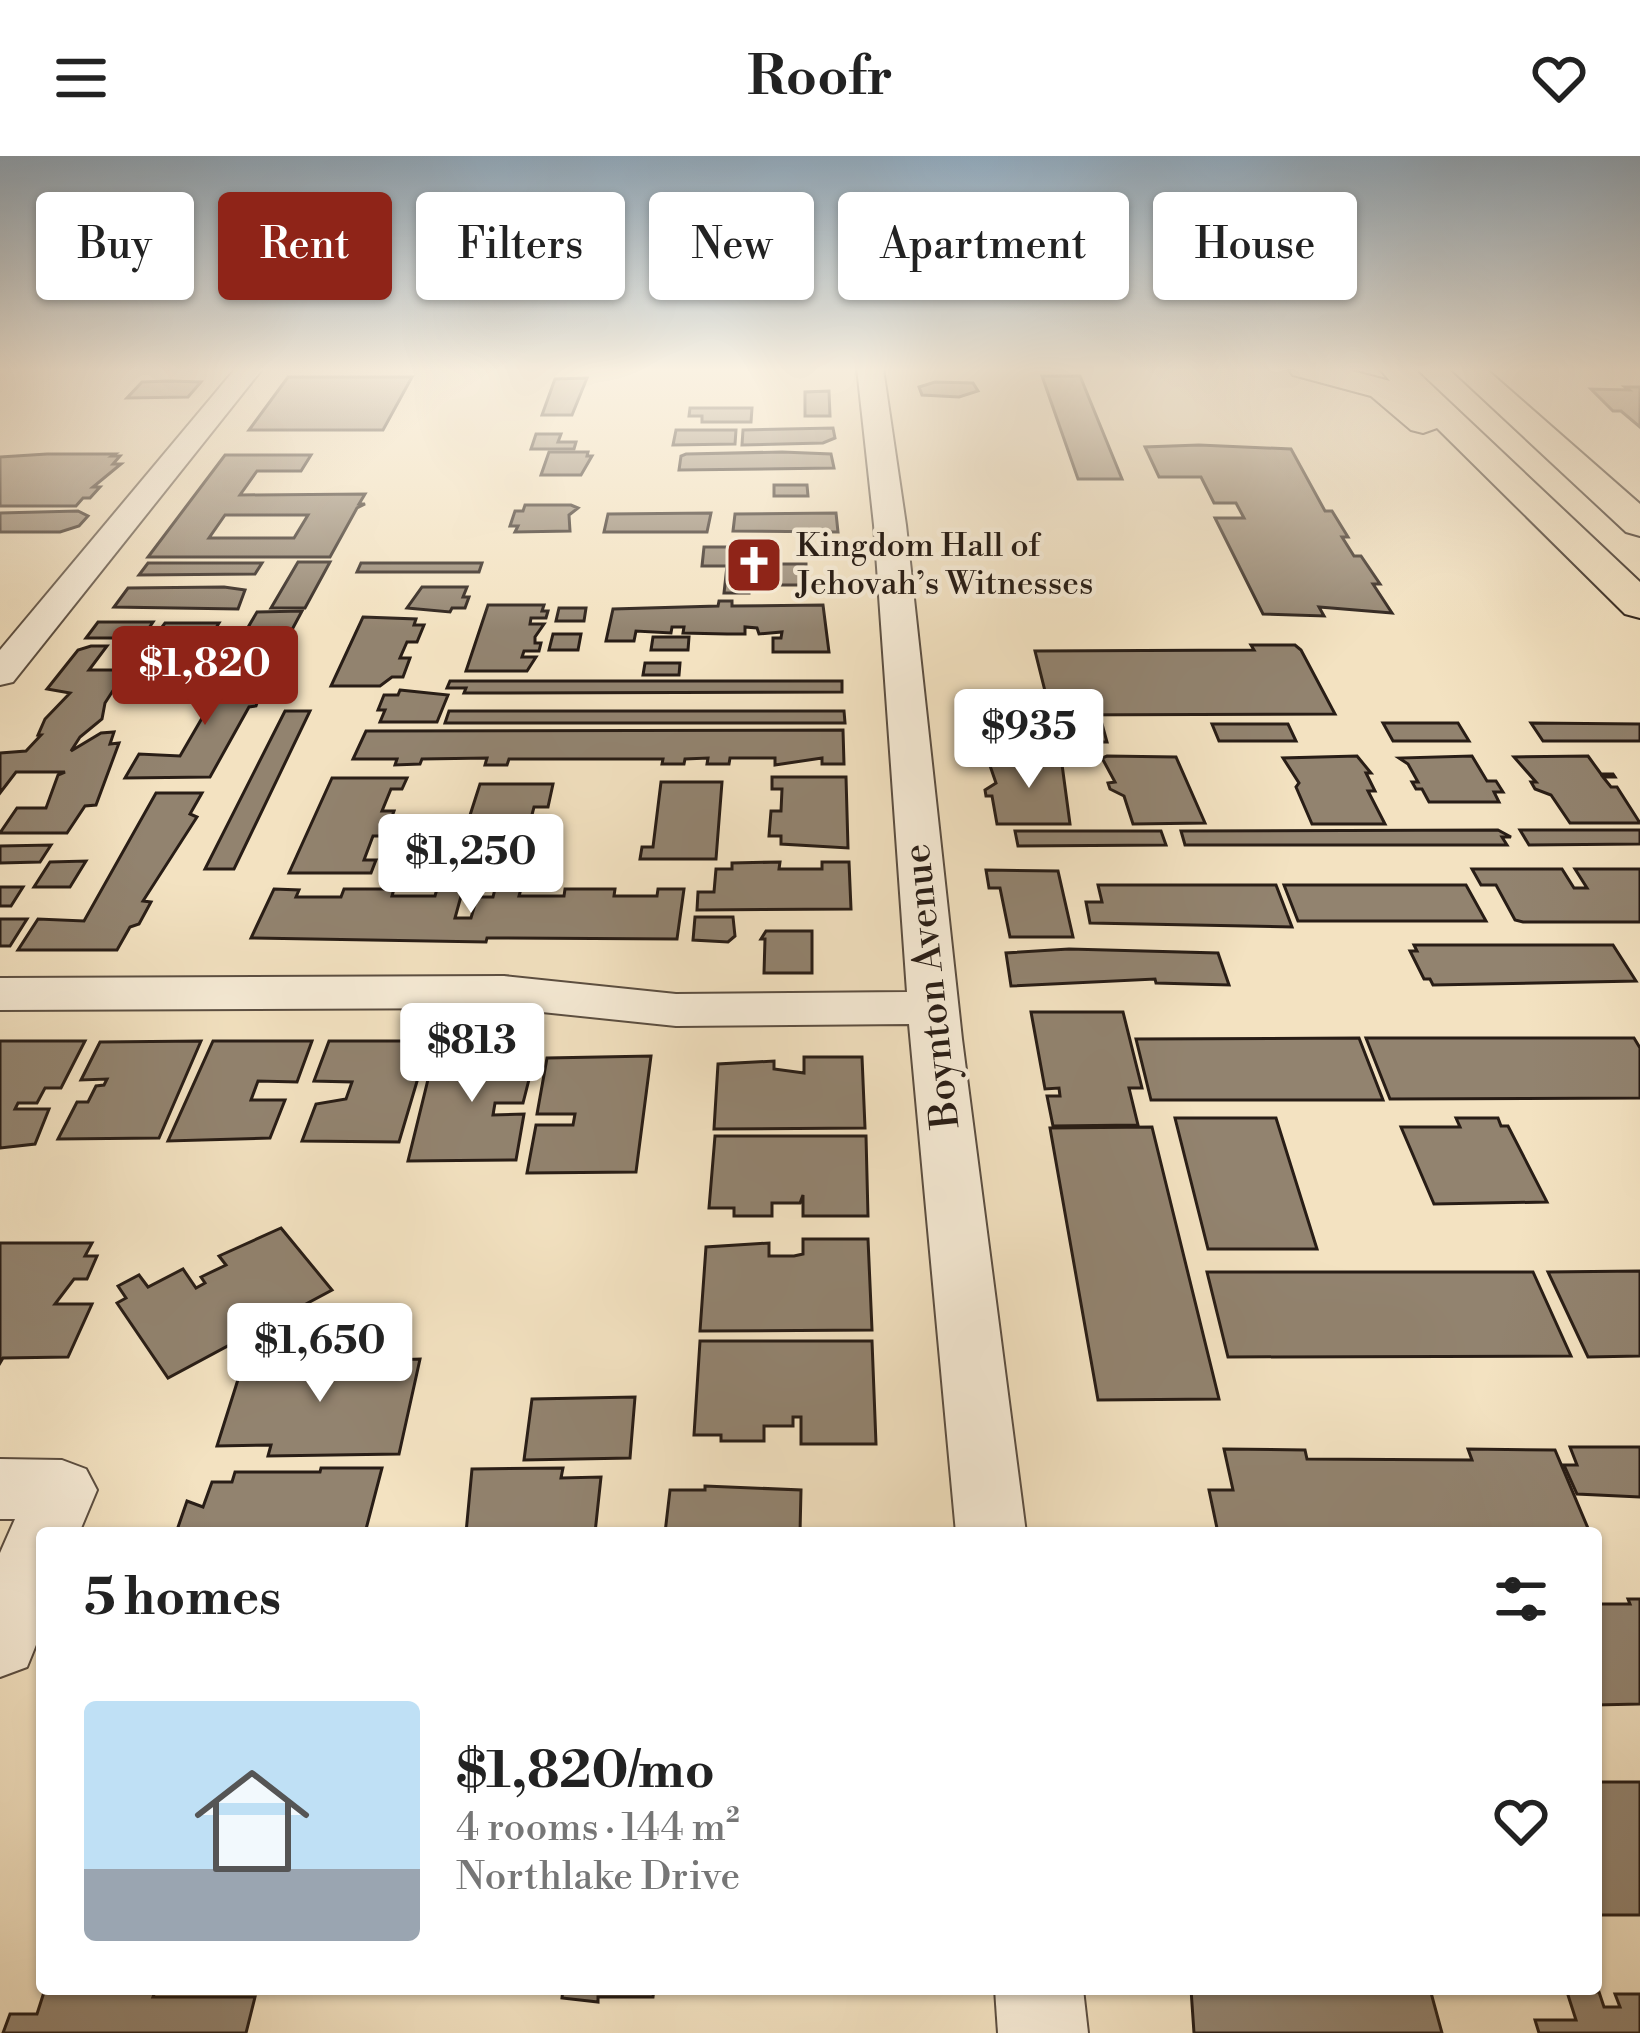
<!DOCTYPE html>
<meta charset="utf-8">
<style>
:root{--surface:#fff;--page:#f6f6f6;--text:#222;--muted:#767676;--accent:#8f2418}
body{margin:0;font-family:"Libre Bodoni",serif;background:var(--page);color:var(--text);height:100vh;display:flex;flex-direction:column;font-size:45px;white-space:nowrap}
*{box-sizing:border-box;margin:0}
p{font-size:39px;color:var(--muted)}
.icon{flex:none;width:66px;height:66px;fill:none;stroke:currentColor;stroke-width:2;stroke-linecap:round;stroke-linejoin:round}
.map{position:relative;flex:1;overflow:hidden}
.side{position:absolute;left:36px;top:1371px;width:1566px;height:468px;display:flex;flex-direction:column;background:var(--surface);border-radius:12px;box-shadow:0 3px 9px #0004}
.side>*{flex:none}
.guide{position:absolute;left:36px;top:36px;width:1569px;height:108px;display:flex;gap:24px}
.price{position:absolute;translate:-50% -102px;padding:0 27px;border-radius:12px;background:#fff;color:#222;font-size:39px;line-height:78px;filter:drop-shadow(0 3px 6px #0008)}
.price::after{content:'';position:absolute;left:50%;top:72px;width:36px;height:27px;margin-left:-18px;background:inherit;clip-path:polygon(0 0,100% 0,50% 100%)}
.price.current{background:var(--accent);color:#fff}
ul{padding:0;list-style:none}
li{display:flex;align-items:center;gap:36px;height:300px;padding:0 48px}
li span{display:grid;place-items:center;flex:none;width:336px;height:240px;border-radius:12px;color:#555}
li>.icon{margin-inline-start:auto}
span .icon{width:144px;height:144px;fill:#fffc;stroke-width:1}
li b{font-size:51px}
h2{display:flex;justify-content:space-between;align-items:center;height:144px;padding:0 48px;font-size:51px}
.tag{padding:0 42px;border-radius:12px;background:var(--surface);box-shadow:0 3px 9px #0004;font-size:42px;line-height:108px}
.tag.current{background:var(--accent);color:#fff}
header{display:flex;justify-content:space-between;align-items:center;height:156px;padding:0 48px;background:var(--surface);font-size:54px;font-weight:600}
.map>svg:first-child{display:block}
.building{fill:#92836f;stroke:#281d16;stroke-width:3;fill-rule:evenodd}
.lines{fill:none;stroke-linecap:round;stroke-linejoin:round}
.minor-casing{stroke:#5b4e41;stroke-width:4}
.highway-casing{stroke:#281d16;stroke-width:4}
.minor{fill:#f7ecd7;fill-rule:evenodd}
.highway{fill:#f3e2c1;fill-rule:evenodd}
.labels{text-anchor:middle;dominant-baseline:central;stroke-width:9;stroke-linejoin:round;paint-order:stroke}
.far-poi-label{font-size:33px;fill:#281d16;stroke:#f7ecd7;text-anchor:start}
.street-label{font-size:39px;fill:#281d16;stroke:#f7ecd7}
</style>
<header><svg class="icon" aria-label="menu" viewBox="0 0 24 24"><path d="M4 6h16M4 12h16M4 18h16"/></svg>Roofr<svg class="icon" aria-label="heart" viewBox="0 0 24 24"><path d="M12 20l-8-8c-3-5 5-10 8-4 3-6 11-1 8 4z"/></svg></header>
<div class="map">
<svg width="1640" height="1877" viewBox="0 0 1640 1877">
<rect width="100%" height="100%" fill="#f3e2c1"/>
<filter id="stains"><feTurbulence type="fractalNoise" baseFrequency=".00167" numOctaves="4"/><feColorMatrix values="0 0 0 0 .2 0 0 0 0 .09 0 0 0 0 .02 0 0 0 .5 -.17"/></filter>
<radialGradient id="worn" r=".72"><stop offset=".6" stop-color="#630" stop-opacity="0"/><stop offset="1" stop-color="#630" stop-opacity=".3"/></radialGradient>
<!-- building -->
<g class="building">
<path d="M 1042,220 L 1080,220 L 1122,323 L 1078,323 Z"/>
<path d="M 288,221 L 412,221 L 383,274 L 249,274 Z"/>
<path d="M 587,222 L 572,259 L 542,259 L 555,223 Z"/>
<path d="M 142,226 L 169,225 L 201,226 L 188,241 L 127,242 Z"/>
<path d="M 935,226 L 973,227 L 978,235 L 959,241 L 922,239 L 919,231 Z"/>
<path d="M 1625,231 L 1640,231 L 1640,271 L 1621,255 L 1613,255 L 1591,233 L 1629,234 Z"/>
<path d="M 829,235 L 830,260 L 805,260 L 805,236 Z"/>
<path d="M 690,252 L 752,252 L 751,266 L 702,266 L 702,260 L 689,260 Z"/>
<path d="M 833,272 L 835,282 L 823,287 L 742,289 L 743,274 Z"/>
<path d="M 676,274 L 736,274 L 735,288 L 673,289 Z"/>
<path d="M 536,278 L 561,278 L 558,286 L 576,286 L 574,293 L 531,293 Z"/>
<path d="M 1199,289 L 1291,293 L 1325,355 L 1332,355 L 1348,381 L 1342,381 L 1354,400 L 1361,400 L 1380,428 L 1373,428 L 1392,457 L 1319,451 L 1324,460 L 1263,458 L 1215,362 L 1244,362 L 1236,347 L 1214,347 L 1201,321 L 1159,321 L 1145,291 Z"/>
<path d="M 549,296 L 588,296 L 587,300 L 592,300 L 581,319 L 541,319 Z"/>
<path d="M 782,296 L 831,298 L 834,312 L 679,314 L 681,300 L 686,298 Z"/>
<path d="M 47,298 L 115,298 L 112,300 L 120,300 L 113,308 L 121,308 L 93,331 L 100,331 L 90,342 L 83,342 L 76,350 L 0,350 L 0,301 Z"/>
<path d="M 225,299 L 311,299 L 301,315 L 257,315 L 240,339 L 365,338 L 359,348 L 365,348 L 357,352 L 330,401 L 148,401 ZM 225,359 L 308,359 L 294,382 L 209,382 Z"/>
<path d="M 774,329 L 807,329 L 808,340 L 774,340 Z"/>
<path d="M 525,349 L 571,349 L 578,352 L 569,359 L 570,375 L 515,376 L 518,370 L 510,370 L 515,355 L 523,355 Z"/>
<path d="M 0,357 L 78,355 L 88,360 L 79,370 L 60,376 L 0,376 Z"/>
<path d="M 711,357 L 707,376 L 604,376 L 608,358 Z"/>
<path d="M 836,357 L 838,376 L 733,375 L 735,358 Z"/>
<path d="M 741,384 L 764,384 L 763,408 L 806,408 L 806,429 L 749,429 L 749,437 L 724,437 L 727,410 L 702,410 L 704,391 L 733,391 Z"/>
<path d="M 298,406 L 330,406 L 305,452 L 271,452 Z"/>
<path d="M 148,407 L 262,407 L 255,418 L 139,419 Z"/>
<path d="M 361,407 L 482,407 L 479,416 L 357,416 Z"/>
<path d="M 224,431 L 245,434 L 238,453 L 114,451 L 128,432 Z"/>
<path d="M 422,431 L 467,431 L 463,441 L 469,441 L 465,452 L 452,452 L 450,456 L 407,452 Z"/>
<path d="M 719,445 L 732,445 L 732,450 L 823,449 L 829,496 L 773,496 L 773,482 L 781,482 L 782,476 L 759,478 L 757,472 L 745,471 L 745,478 L 727,478 L 683,477 L 684,471 L 672,471 L 671,477 L 636,475 L 634,485 L 606,485 L 613,453 L 718,450 Z"/>
<path d="M 488,449 L 544,449 L 542,455 L 548,455 L 546,462 L 531,462 L 530,468 L 544,468 L 535,481 L 535,487 L 541,487 L 539,495 L 524,495 L 522,501 L 536,501 L 527,515 L 466,515 Z"/>
<path d="M 559,452 L 586,452 L 584,465 L 556,465 Z"/>
<path d="M 302,455 L 272,511 L 224,512 L 257,456 Z"/>
<path d="M 363,461 L 416,463 L 414,469 L 424,469 L 417,486 L 407,486 L 400,502 L 410,502 L 403,521 L 392,521 L 380,530 L 331,530 Z"/>
<path d="M 98,466 L 153,466 L 142,482 L 86,482 Z"/>
<path d="M 165,467 L 219,467 L 209,483 L 188,487 L 197,488 L 174,511 L 179,512 L 166,524 L 172,525 L 158,538 L 114,533 L 105,547 L 102,563 L 80,581 L 71,595 L 101,577 L 114,576 L 110,588 L 119,587 L 96,649 L 85,650 L 67,677 L 0,677 L 17,652 L 46,652 L 58,619 L 65,616 L 16,616 L 0,637 L 0,597 L 26,595 L 41,579 L 38,579 L 45,563 L 70,537 L 47,533 L 78,494 L 91,490 L 107,490 L 89,514 L 134,514 L 131,512 L 162,484 L 153,483 Z"/>
<path d="M 553,478 L 581,478 L 578,494 L 549,494 Z"/>
<path d="M 653,481 L 689,481 L 688,494 L 651,494 Z"/>
<path d="M 1251,489 L 1295,489 L 1301,494 L 1335,558 L 1051,559 L 1035,495 L 1254,494 Z"/>
<path d="M 645,507 L 680,507 L 679,519 L 643,519 Z"/>
<path d="M 189,519 L 266,522 L 256,550 L 249,551 L 210,621 L 125,622 L 139,598 L 180,600 L 216,538 L 177,539 Z"/>
<path d="M 450,525 L 842,525 L 842,536 L 464,537 L 466,532 L 447,532 Z"/>
<path d="M 400,534 L 448,539 L 437,566 L 380,566 L 385,554 L 378,554 L 384,539 L 398,539 Z"/>
<path d="M 285,555 L 310,555 L 234,713 L 205,713 Z"/>
<path d="M 449,555 L 844,555 L 845,567 L 445,567 Z"/>
<path d="M 1383,567 L 1458,567 L 1469,585 L 1393,585 Z"/>
<path d="M 1531,567 L 1640,568 L 1640,585 L 1543,585 Z"/>
<path d="M 1027,568 L 1102,568 L 1107,586 L 1031,586 Z"/>
<path d="M 1212,568 L 1288,568 L 1296,585 L 1219,585 Z"/>
<path d="M 843,574 L 844,608 L 822,608 L 822,602 L 775,609 L 775,602 L 730,602 L 729,608 L 707,608 L 708,602 L 685,603 L 684,608 L 662,608 L 663,603 L 509,603 L 507,609 L 485,609 L 487,602 L 422,603 L 420,608 L 395,609 L 397,603 L 353,603 L 366,575 Z"/>
<path d="M 1107,600 L 1176,601 L 1205,667 L 1133,668 L 1124,640 L 1110,633 L 1108,627 L 1115,626 L 1102,602 Z"/>
<path d="M 1357,600 L 1371,617 L 1366,617 L 1375,635 L 1368,635 L 1385,668 L 1312,668 L 1296,631 L 1299,627 L 1283,602 Z"/>
<path d="M 1472,600 L 1487,625 L 1496,625 L 1503,636 L 1494,636 L 1499,646 L 1429,646 L 1422,633 L 1416,633 L 1412,626 L 1418,626 L 1408,608 L 1399,602 Z"/>
<path d="M 1588,600 L 1601,618 L 1613,618 L 1615,621 L 1603,621 L 1611,631 L 1617,631 L 1640,667 L 1570,667 L 1551,639 L 1535,633 L 1531,626 L 1536,626 L 1514,601 Z"/>
<path d="M 987,601 L 1061,601 L 1070,668 L 997,668 L 992,640 L 986,640 L 985,634 L 996,627 Z"/>
<path d="M 772,621 L 846,621 L 848,692 L 781,688 L 781,680 L 769,680 L 771,655 L 781,655 L 782,633 L 772,633 Z"/>
<path d="M 332,622 L 407,622 L 402,633 L 391,633 L 382,655 L 394,655 L 385,680 L 373,680 L 364,704 L 376,704 L 371,717 L 289,717 Z"/>
<path d="M 661,626 L 722,626 L 716,703 L 640,703 L 642,691 L 653,691 Z"/>
<path d="M 480,628 L 553,628 L 548,651 L 534,651 L 524,689 L 536,690 L 533,701 L 523,701 L 520,711 L 455,706 Z"/>
<path d="M 156,637 L 202,637 L 190,658 L 197,661 L 143,745 L 151,746 L 139,768 L 130,771 L 117,794 L 18,794 L 38,763 L 84,765 Z"/>
<path d="M 1498,674 L 1511,681 L 1502,681 L 1507,689 L 1185,689 L 1181,675 Z"/>
<path d="M 1520,674 L 1640,674 L 1640,688 L 1529,689 Z"/>
<path d="M 1015,675 L 1161,675 L 1166,689 L 1018,690 Z"/>
<path d="M 51,689 L 40,706 L 0,707 L 0,690 Z"/>
<path d="M 86,705 L 70,731 L 34,731 L 50,706 Z"/>
<path d="M 780,706 L 779,713 L 822,713 L 822,706 L 849,706 L 851,753 L 697,754 L 698,736 L 714,736 L 716,713 L 732,713 L 732,707 Z"/>
<path d="M 1472,713 L 1562,713 L 1574,732 L 1587,732 L 1575,713 L 1640,713 L 1640,766 L 1523,766 L 1515,764 L 1496,729 L 1481,729 Z"/>
<path d="M 986,714 L 1058,715 L 1073,781 L 1010,781 L 1000,732 L 989,732 Z"/>
<path d="M 1098,729 L 1276,729 L 1292,771 L 1090,767 L 1086,746 L 1102,746 Z"/>
<path d="M 1284,729 L 1466,729 L 1486,765 L 1298,765 Z"/>
<path d="M 0,731 L 23,731 L 11,750 L 0,750 Z"/>
<path d="M 274,733 L 299,734 L 296,741 L 341,741 L 344,733 L 394,733 L 392,740 L 435,740 L 437,733 L 463,733 L 455,762 L 471,762 L 477,741 L 493,741 L 495,733 L 521,733 L 519,740 L 564,740 L 565,733 L 615,733 L 614,740 L 657,740 L 658,733 L 684,733 L 677,783 L 487,782 L 486,786 L 251,782 Z"/>
<path d="M 695,761 L 733,761 L 735,780 L 728,786 L 693,784 Z"/>
<path d="M 0,763 L 27,763 L 10,790 L 0,790 Z"/>
<path d="M 766,775 L 812,775 L 812,817 L 764,817 L 765,783 L 761,783 Z"/>
<path d="M 1414,789 L 1613,789 L 1636,825 L 1433,829 L 1430,823 L 1424,823 L 1410,795 L 1417,795 Z"/>
<path d="M 1069,793 L 1218,797 L 1229,829 L 1156,827 L 1155,823 L 1011,830 L 1006,797 Z"/>
<path d="M 1031,856 L 1123,856 L 1142,932 L 1129,932 L 1138,969 L 1053,970 L 1047,940 L 1060,940 L 1059,932 L 1045,933 Z"/>
<path d="M 1359,882 L 1383,944 L 1151,944 L 1136,883 Z"/>
<path d="M 1366,882 L 1634,882 L 1640,892 L 1640,942 L 1390,943 Z"/>
<path d="M 0,885 L 85,885 L 61,932 L 45,932 L 37,947 L 18,947 L 15,953 L 49,953 L 35,988 L 0,992 Z"/>
<path d="M 201,885 L 159,982 L 58,983 L 77,946 L 88,946 L 96,930 L 104,929 L 107,923 L 81,924 L 100,886 Z"/>
<path d="M 213,885 L 312,885 L 297,926 L 258,925 L 251,944 L 285,944 L 270,982 L 168,985 Z"/>
<path d="M 329,885 L 429,885 L 399,986 L 302,985 L 316,948 L 346,943 L 352,926 L 314,925 Z"/>
<path d="M 436,891 L 537,892 L 523,947 L 495,947 L 493,959 L 524,958 L 516,1004 L 408,1005 Z"/>
<path d="M 651,900 L 636,1016 L 527,1017 L 536,969 L 573,969 L 575,958 L 537,958 L 547,902 Z"/>
<path d="M 804,901 L 862,901 L 865,972 L 714,973 L 718,908 L 774,905 L 774,913 L 804,917 Z"/>
<path d="M 1175,962 L 1276,962 L 1317,1093 L 1208,1093 Z"/>
<path d="M 1456,962 L 1498,962 L 1501,970 L 1508,970 L 1547,1046 L 1434,1048 L 1401,971 L 1460,971 Z"/>
<path d="M 1152,971 L 1219,1243 L 1098,1244 L 1050,972 Z"/>
<path d="M 715,980 L 866,980 L 868,1060 L 803,1060 L 803,1039 L 800,1047 L 772,1047 L 772,1060 L 734,1060 L 734,1052 L 709,1052 Z"/>
<path d="M 281,1072 L 332,1134 L 168,1222 L 117,1147 L 126,1142 L 118,1130 L 139,1119 L 148,1131 L 183,1113 L 196,1132 L 205,1127 L 201,1121 L 226,1109 L 219,1100 Z"/>
<path d="M 803,1083 L 868,1083 L 872,1174 L 700,1175 L 706,1091 L 769,1087 L 769,1100 L 794,1100 L 803,1098 Z"/>
<path d="M 0,1087 L 92,1087 L 85,1100 L 97,1100 L 87,1123 L 74,1123 L 55,1148 L 92,1148 L 68,1201 L 3,1202 L 0,1207 Z"/>
<path d="M 1640,1115 L 1640,1200 L 1588,1201 L 1548,1116 Z"/>
<path d="M 1207,1116 L 1533,1116 L 1571,1200 L 1228,1201 Z"/>
<path d="M 700,1185 L 872,1185 L 876,1288 L 801,1288 L 801,1261 L 793,1261 L 793,1270 L 764,1270 L 764,1285 L 721,1285 L 721,1279 L 694,1279 Z"/>
<path d="M 317,1194 L 311,1217 L 321,1217 L 323,1211 L 351,1211 L 354,1197 L 393,1197 L 391,1204 L 420,1203 L 399,1298 L 268,1300 L 271,1289 L 217,1290 L 247,1195 Z"/>
<path d="M 635,1241 L 630,1302 L 524,1304 L 532,1243 Z"/>
<path d="M 1570,1291 L 1640,1291 L 1640,1341 L 1577,1338 L 1564,1309 L 1577,1309 Z"/>
<path d="M 1224,1293 L 1305,1294 L 1307,1303 L 1472,1304 L 1468,1293 L 1555,1294 L 1590,1377 L 1218,1377 L 1209,1334 L 1233,1334 Z"/>
<path d="M 321,1312 L 382,1312 L 365,1377 L 176,1377 L 187,1345 L 203,1351 L 212,1326 L 232,1326 L 235,1316 L 320,1316 Z"/>
<path d="M 563,1312 L 561,1322 L 601,1321 L 595,1377 L 466,1377 L 472,1313 Z"/>
<path d="M 705,1330 L 801,1334 L 800,1377 L 665,1377 L 670,1334 L 705,1334 Z"/>
<path d="M 1628,1443 L 1640,1443 L 1640,1548 L 1596,1549 L 1596,1448 L 1630,1448 Z"/>
<rect x="1596" y="1626" width="44" height="133"/>
<path d="M 45,1833 L 156,1833 L 153,1841 L 255,1841 L 246,1877 L 3,1877 L 10,1858 L 37,1858 Z"/>
<path d="M 563,1833 L 654,1833 L 653,1841 L 598,1841 L 598,1846 L 562,1842 Z"/>
<path d="M 1191,1833 L 1430,1833 L 1442,1877 L 1194,1877 Z"/>
<path d="M 1567,1836 L 1599,1836 L 1604,1851 L 1620,1851 L 1615,1838 L 1640,1838 L 1640,1877 L 1539,1877 L 1535,1864 L 1576,1864 Z"/>
</g>
<g class="lines">
<defs>
<g id="minor">
<path d="M 236,212 L 263,212 L 13,526 L 0,529 L 0,494 Z"/>
<path d="M 857,212 L 883,212 L 906,369 L 962,883 L 1026,1377 L 956,1377 L 909,868 L 676,870 L 504,852 L 0,854 L 0,822 L 504,820 L 676,838 L 907,836 L 874,369 Z"/>
<path d="M 0,1303 L 62,1304 L 86,1313 L 97,1334 L 79,1377 L 42,1377 L 42,1474 L 27,1511 L 0,1521 L 0,1397 L 15,1363 L 0,1363 Z"/>
<path d="M 995,1833 L 1083,1833 L 1088,1877 L 998,1877 Z"/>
</g>
<g id="highway">
<path d="M 1288,212 L 1341,212 L 1390,225 L 1379,212 L 1413,212 L 1640,426 L 1640,462 L 1625,458 L 1437,272 L 1423,277 L 1411,274 L 1371,240 L 1293,219 Z"/>
<path d="M 1450,212 L 1485,212 L 1640,348 L 1640,380 L 1626,376 Z"/>
</g>
</defs>
<!-- minor casing -->
<use href="#minor" class="minor-casing"/>
<!-- highway casing -->
<use href="#highway" class="highway-casing"/>
<!-- minor -->
<use href="#minor" class="minor"/>
<!-- highway -->
<use href="#highway" class="highway"/>
</g>
<!-- sky -->
<linearGradient id="sky" x2="0" y2="1"><stop stop-color="#91acc1"/><stop offset="0.45" stop-color="#faf2e3"/><stop offset="1" stop-color="#faf2e3" stop-opacity="0"/></linearGradient>
<rect width="1640" height="475" fill="url(#sky)"/>
<!-- icons -->
<defs>
<symbol id="church-square" viewBox="-11 -11 22 22"><rect x="-9" y="-9" width="18" height="18" rx="4" fill="#8f2418" stroke="#f7ecd7"/><path d="M-1.2-6h2.4v3.5h3.3v2.4h-3.3V6h-2.4V-.1h-3.3v-2.4h3.3Z" fill="#fff"/></symbol>
</defs>
<g fill-rule="evenodd">
<use href="#church-square" x="721" y="376" width="66" height="66"/>
</g>
<g class="labels">
<!-- far-poi labels -->
<g class="far-poi-label">
<text x="796" y="390">Kingdom Hall of<tspan x="796" dy="38">Jehovah’s Witnesses</tspan></text>
</g>
<!-- street labels -->
<g class="street-label">
<text transform="translate(932 830) rotate(-96)">Boynton Avenue</text>
</g>
</g>
<rect width="100%" height="100%" filter="url(#stains)"/>
<rect width="100%" height="100%" fill="url(#worn)"/>
</svg>
<b class="price current" style="left:205px;top:572px">$1,820</b>
<b class="price" style="left:1029px;top:635px">$935</b>
<b class="price" style="left:471px;top:760px">$1,250</b>
<b class="price" style="left:472px;top:949px">$813</b>
<b class="price" style="left:320px;top:1249px">$1,650</b>
<div class="guide">
<a class="tag">Buy</a>
<a class="tag current">Rent</a>
<a class="tag">Filters</a>
<a class="tag">New</a>
<a class="tag">Apartment</a>
<a class="tag">House</a>
</div>
<section class="side">
<h2>5 homes<svg class="icon" aria-label="filters" viewBox="0 0 24 24"><path d="M4 7h16M4 17h16"/><circle cx="9" cy="7" r="2"/><circle cx="15" cy="17" r="2"/></svg></h2>
<ul>
<li><span style="background:linear-gradient(#bfe0f5 70%,#9aa5b1 0)"><svg class="icon" aria-label="home" viewBox="0 0 24 24"><path d="M3 11l9-7 9 7M6 9v11h12V9"/></svg></span><div><b>$1,820/mo</b><p>4 rooms · 144 m²</p><p>Northlake Drive</p></div><svg class="icon" aria-label="heart" viewBox="0 0 24 24"><path d="M12 20l-8-8c-3-5 5-10 8-4 3-6 11-1 8 4z"/></svg></li>
</ul>
</section>
</div>
